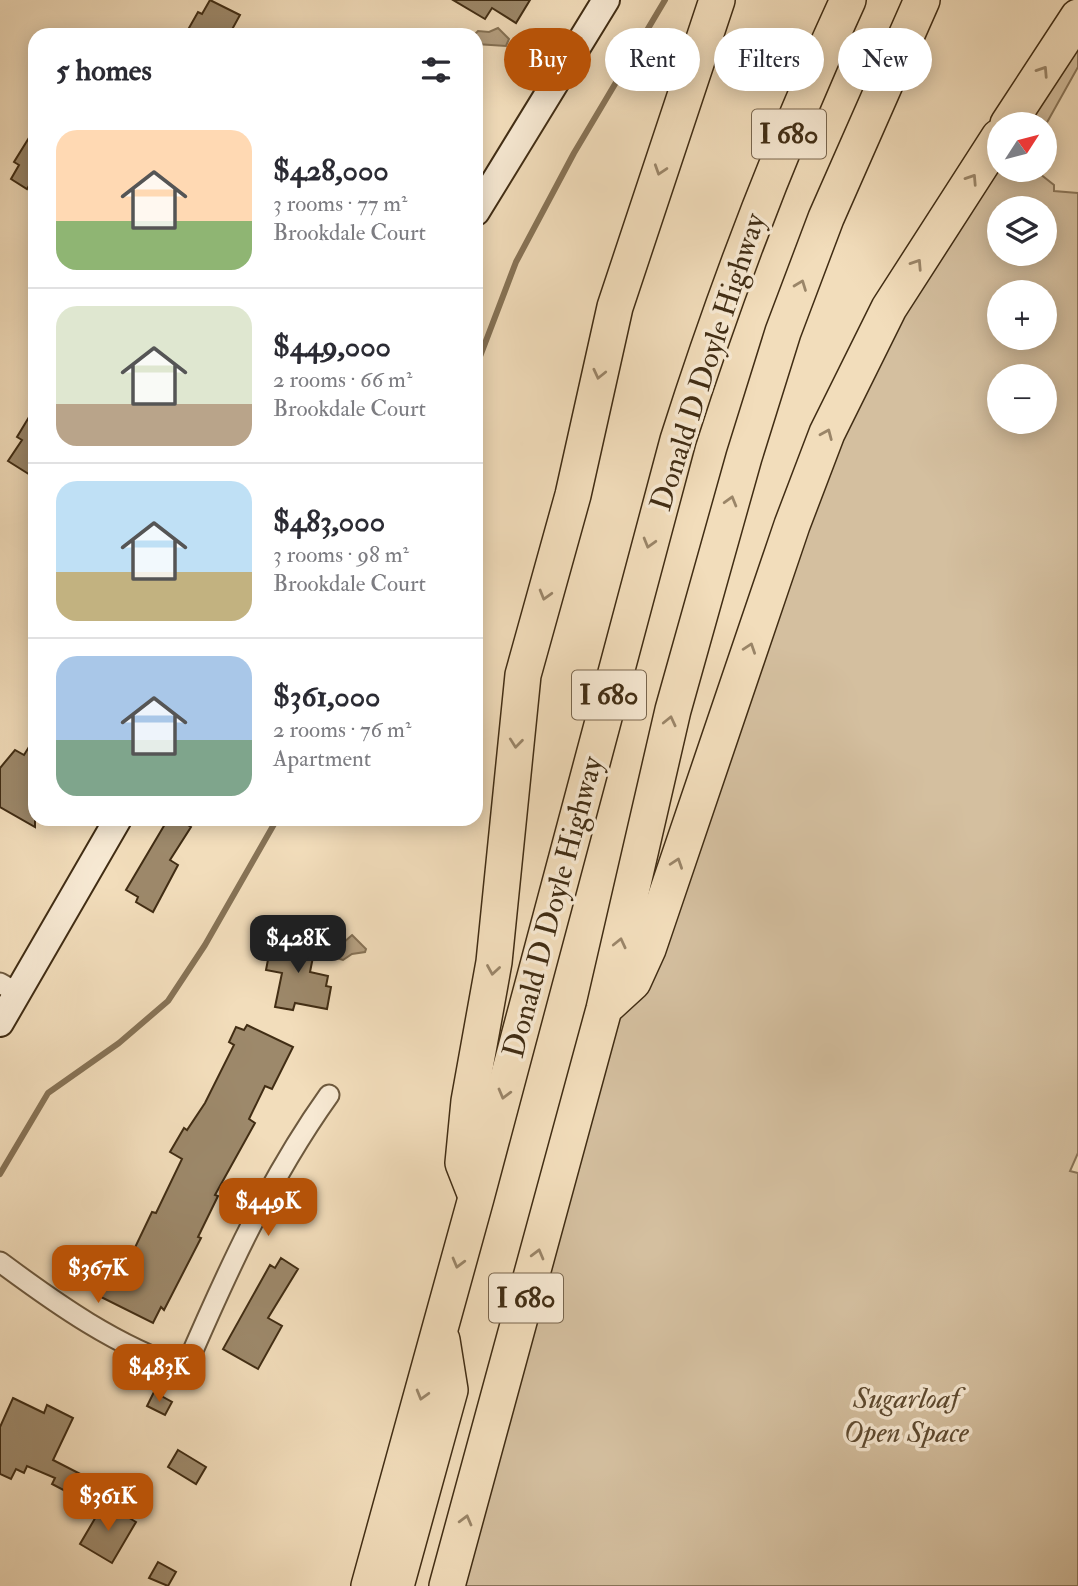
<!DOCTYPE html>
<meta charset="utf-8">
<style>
:root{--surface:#fff;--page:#f7f7f7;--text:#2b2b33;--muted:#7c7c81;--line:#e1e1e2;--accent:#b45309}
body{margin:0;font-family:"IM FELL Double Pica",serif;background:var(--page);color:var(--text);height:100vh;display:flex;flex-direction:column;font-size:26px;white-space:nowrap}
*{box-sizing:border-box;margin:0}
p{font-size:23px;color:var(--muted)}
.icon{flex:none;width:38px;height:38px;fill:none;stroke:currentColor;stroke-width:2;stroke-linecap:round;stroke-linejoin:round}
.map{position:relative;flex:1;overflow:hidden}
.details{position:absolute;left:28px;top:28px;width:455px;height:798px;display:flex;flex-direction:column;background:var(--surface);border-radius:21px;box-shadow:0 4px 18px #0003}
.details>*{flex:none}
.top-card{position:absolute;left:504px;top:28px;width:469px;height:63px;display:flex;gap:14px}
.needle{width:46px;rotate:54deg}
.tools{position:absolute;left:987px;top:112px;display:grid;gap:14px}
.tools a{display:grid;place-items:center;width:70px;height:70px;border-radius:50%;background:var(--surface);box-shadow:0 4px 18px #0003;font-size:35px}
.price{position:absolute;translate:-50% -60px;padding:0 16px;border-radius:14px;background:var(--accent);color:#fff;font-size:23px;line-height:46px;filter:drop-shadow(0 2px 4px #0008)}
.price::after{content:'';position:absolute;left:50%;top:42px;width:21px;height:16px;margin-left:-10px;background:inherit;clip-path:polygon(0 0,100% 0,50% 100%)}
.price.active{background:#222;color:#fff}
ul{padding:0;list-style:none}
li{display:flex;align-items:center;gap:21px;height:175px;padding:0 28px}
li+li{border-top:2px solid var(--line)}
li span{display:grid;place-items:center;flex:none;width:196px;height:140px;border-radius:21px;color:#555}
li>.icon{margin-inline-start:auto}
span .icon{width:84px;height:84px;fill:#fffc;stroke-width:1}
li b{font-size:30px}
h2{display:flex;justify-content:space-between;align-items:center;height:84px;padding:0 28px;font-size:30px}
.chip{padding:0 24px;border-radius:32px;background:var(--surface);box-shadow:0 4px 18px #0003;font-size:24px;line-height:63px}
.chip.active{background:var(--accent);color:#fff}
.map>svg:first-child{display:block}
.green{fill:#d4bf9f;stroke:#8a765a;stroke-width:2;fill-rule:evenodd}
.water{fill:#b6a182;stroke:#877356;stroke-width:2}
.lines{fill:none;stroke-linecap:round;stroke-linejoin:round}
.stream{stroke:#877356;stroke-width:6}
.building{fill:#9d896b;stroke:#412d14;stroke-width:2}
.street-casing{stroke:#6d593e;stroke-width:23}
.secondary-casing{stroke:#412d14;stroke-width:30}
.highway-casing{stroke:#412d14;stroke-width:38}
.street{stroke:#f7e9d3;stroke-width:19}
.secondary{stroke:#f7e9d3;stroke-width:26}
.highway{stroke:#f2ddbb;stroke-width:35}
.oneway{stroke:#9a8568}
.labels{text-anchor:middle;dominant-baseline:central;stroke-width:7;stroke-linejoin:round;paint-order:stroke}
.shield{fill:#f7e9d3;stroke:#78654d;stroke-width:2}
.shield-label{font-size:28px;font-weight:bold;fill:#412d14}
.street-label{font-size:30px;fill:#412d14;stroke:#f7e9d3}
.park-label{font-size:30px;font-style:italic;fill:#5e4a30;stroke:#f7e9d3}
</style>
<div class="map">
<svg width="1078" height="1586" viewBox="0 0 1078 1586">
<rect width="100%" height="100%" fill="#f2ddbb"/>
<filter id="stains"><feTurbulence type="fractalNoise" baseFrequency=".00286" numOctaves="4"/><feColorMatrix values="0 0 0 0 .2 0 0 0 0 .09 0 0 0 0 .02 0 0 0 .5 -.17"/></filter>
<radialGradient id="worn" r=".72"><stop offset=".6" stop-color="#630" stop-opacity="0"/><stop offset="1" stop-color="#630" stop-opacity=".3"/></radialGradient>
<!-- green -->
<g class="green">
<path d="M 1078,17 L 1078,67 L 1045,126 L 1008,124 Z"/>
<path d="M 999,137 L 999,170 L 1035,170 L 1054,185 L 1054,191 L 1078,193 L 1078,1153 L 1070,1171 L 1078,1173 L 1078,1586 L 447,1586 L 604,1009 L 792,525 ZM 999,208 L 1045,208 L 1045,254 L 999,254 ZM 999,292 L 1045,292 L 1045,338 L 999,338 ZM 999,376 L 1045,376 L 1045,422 L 999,422 Z"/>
</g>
<!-- water -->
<g class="water">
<path d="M 498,28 L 509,39 L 506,46 L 476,44 L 474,35 L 478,31 L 489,32 Z"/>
<path d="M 352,935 L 366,949 L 365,952 L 352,954 L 343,960 L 336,958 L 333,950 L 335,945 L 343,943 Z"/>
</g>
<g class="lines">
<!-- stream -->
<g class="stream">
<path d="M 476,367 L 516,262 L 574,153 L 665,0"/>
<path d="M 0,1174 L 48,1093 L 119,1043 L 168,1001 L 205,945 L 277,819"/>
</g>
</g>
<!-- building -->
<g class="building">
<path d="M 210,0 L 240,15 L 229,35 L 185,35 L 198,12 L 202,14 Z"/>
<path d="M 453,0 L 530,0 L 516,23 L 492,8 L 485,19 Z"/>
<path d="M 35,128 L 35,176 L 27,189 L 11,179 L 19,165 L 14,162 Z"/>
<path d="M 35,407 L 35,478 L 8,461 L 22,440 L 17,437 Z"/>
<path d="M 35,737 L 35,827 L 0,807 L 0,768 L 15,750 L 24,755 Z"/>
<path d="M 168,819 L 178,819 L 191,827 L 170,860 L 178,865 L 153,912 L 136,902 L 138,897 L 126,890 Z"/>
<path d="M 289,937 L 316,942 L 310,972 L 328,976 L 326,986 L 331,987 L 327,1009 L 295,1003 L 293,1010 L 275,1007 L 282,973 L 266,970 L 272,939 L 288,942 Z"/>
<path d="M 247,1025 L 293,1047 L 272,1089 L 265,1086 L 249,1119 L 255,1123 L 215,1195 L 218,1196 L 198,1237 L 201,1238 L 164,1310 L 161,1307 L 153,1323 L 99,1296 L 120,1254 L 130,1258 L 152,1212 L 156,1213 L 182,1159 L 170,1152 L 184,1128 L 187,1130 L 205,1103 L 234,1045 L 229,1042 L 236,1027 L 244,1030 Z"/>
<path d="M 281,1258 L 298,1269 L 268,1318 L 282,1326 L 258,1369 L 223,1349 L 270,1265 L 275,1268 Z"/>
<path d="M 154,1392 L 172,1402 L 165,1415 L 147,1406 Z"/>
<path d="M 13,1398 L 44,1413 L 47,1405 L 73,1418 L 53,1460 L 94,1481 L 89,1492 L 73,1485 L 69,1493 L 52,1484 L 55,1478 L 27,1466 L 24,1473 L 16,1469 L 11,1479 L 0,1474 L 0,1427 Z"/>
<path d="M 178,1450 L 206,1467 L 196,1484 L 168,1467 Z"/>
<path d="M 104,1503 L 136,1522 L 112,1563 L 80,1544 Z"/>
<path d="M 158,1562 L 176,1572 L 168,1586 L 149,1578 Z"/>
</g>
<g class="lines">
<defs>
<g id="street">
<path d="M 0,983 L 16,992"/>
<path d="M 0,1262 C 58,1305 116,1346 185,1369 C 226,1274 269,1179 329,1095"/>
</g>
<g id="secondary">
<path d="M 476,212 L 606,0"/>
<path d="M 0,1023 L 118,819"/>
</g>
<g id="highway">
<path d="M 1008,124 L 1078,17"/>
<path d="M 609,1004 L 633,982 L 648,949 L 792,525 L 827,433 L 889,308 L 999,137"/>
<path d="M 474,1191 L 463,1163 L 469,1101 L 494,962 L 523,675 L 573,495 L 615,307 L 717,0"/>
<path d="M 369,1586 L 476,1198 L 678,440 C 726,289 782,143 848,0"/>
<path d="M 396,1586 L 450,1390 L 442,1340"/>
<path d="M 447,1586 L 604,1009 L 673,710 L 744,457 L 783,332 L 826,218 L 922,0"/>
</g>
</defs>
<!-- street casing -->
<use href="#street" class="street-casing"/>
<!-- secondary casing -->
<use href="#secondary" class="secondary-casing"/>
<!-- highway casing -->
<use href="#highway" class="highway-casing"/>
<!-- street -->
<use href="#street" class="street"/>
<!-- secondary -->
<use href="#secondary" class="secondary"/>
<!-- highway -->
<use href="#highway" class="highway"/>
</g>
<!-- one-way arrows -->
<defs><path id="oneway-chevron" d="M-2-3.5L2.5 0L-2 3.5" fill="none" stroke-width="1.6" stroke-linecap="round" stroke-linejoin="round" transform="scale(1.75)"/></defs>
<g class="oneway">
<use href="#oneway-chevron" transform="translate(1043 71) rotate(-57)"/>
<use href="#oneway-chevron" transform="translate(660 170) rotate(108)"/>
<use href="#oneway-chevron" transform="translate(972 179) rotate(-57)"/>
<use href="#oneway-chevron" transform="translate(917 264) rotate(-57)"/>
<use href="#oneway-chevron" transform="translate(801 285) rotate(-69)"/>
<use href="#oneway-chevron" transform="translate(599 374) rotate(103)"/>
<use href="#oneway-chevron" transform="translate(827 434) rotate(-67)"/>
<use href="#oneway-chevron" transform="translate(731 501) rotate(-74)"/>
<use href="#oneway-chevron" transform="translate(649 543) rotate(106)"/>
<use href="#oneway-chevron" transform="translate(545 595) rotate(106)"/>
<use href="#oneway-chevron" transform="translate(750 648) rotate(-71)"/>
<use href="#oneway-chevron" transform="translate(670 721) rotate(-77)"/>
<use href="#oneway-chevron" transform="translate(516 743) rotate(96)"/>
<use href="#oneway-chevron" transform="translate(677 863) rotate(-71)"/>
<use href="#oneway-chevron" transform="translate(620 943) rotate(-77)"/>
<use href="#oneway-chevron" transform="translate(493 970) rotate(99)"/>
<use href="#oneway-chevron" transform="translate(504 1094) rotate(105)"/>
<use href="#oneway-chevron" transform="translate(538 1254) rotate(-75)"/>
<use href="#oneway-chevron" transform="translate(458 1263) rotate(105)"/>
<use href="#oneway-chevron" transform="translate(422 1395) rotate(106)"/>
<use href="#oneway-chevron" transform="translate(466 1520) rotate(-75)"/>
</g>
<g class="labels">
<!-- shield labels -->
<g class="shield">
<rect x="752" y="109.5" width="74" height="49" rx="5"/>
<rect x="572" y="670.5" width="74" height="49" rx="5"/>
<rect x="489" y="1273.5" width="74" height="49" rx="5"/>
</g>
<g class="shield-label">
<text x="789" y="134">I 680</text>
<text x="609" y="695">I 680</text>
<text x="526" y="1298">I 680</text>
</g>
<!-- street labels -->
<g class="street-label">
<text transform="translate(708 362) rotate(-72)">Donald D Doyle Highway</text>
<text transform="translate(553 907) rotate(-75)">Donald D Doyle Highway</text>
</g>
<!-- park labels -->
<g class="park-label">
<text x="906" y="1398">Sugarloaf<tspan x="906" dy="34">Open Space</tspan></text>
</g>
</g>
<rect width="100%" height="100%" filter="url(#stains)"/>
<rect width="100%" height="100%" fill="url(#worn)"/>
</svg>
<div class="tools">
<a><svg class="needle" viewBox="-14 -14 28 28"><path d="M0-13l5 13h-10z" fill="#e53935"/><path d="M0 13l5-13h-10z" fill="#7c7c81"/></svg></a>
<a><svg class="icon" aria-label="layers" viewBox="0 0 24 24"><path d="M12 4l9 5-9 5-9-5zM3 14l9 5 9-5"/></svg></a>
<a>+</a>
<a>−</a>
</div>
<b class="price active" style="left:298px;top:975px">$428K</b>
<b class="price" style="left:268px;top:1238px">$449K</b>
<b class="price" style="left:98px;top:1305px">$367K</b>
<b class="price" style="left:159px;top:1404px">$483K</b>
<b class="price" style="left:108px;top:1533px">$361K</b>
<div class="top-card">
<a class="chip active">Buy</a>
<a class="chip">Rent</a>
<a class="chip">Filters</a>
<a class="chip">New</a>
</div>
<section class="details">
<h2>5 homes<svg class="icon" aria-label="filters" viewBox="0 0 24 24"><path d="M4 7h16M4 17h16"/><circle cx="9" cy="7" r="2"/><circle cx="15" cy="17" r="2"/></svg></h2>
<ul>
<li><span style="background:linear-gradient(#ffd9b3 65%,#8fb573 0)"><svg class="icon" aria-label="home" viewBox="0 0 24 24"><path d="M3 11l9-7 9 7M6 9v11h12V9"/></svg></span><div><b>$428,000</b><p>3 rooms · 77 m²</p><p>Brookdale Court</p></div></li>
<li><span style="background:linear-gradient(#dfe7d0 70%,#b9a48a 0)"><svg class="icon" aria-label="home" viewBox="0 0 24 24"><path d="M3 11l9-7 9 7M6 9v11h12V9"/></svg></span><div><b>$449,000</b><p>2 rooms · 66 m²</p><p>Brookdale Court</p></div></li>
<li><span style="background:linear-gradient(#bfe0f5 65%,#c2b280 0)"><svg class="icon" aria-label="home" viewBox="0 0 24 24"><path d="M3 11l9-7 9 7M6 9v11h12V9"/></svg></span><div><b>$483,000</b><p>3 rooms · 98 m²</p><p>Brookdale Court</p></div></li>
<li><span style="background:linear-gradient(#a9c7e8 60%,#7fa58c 0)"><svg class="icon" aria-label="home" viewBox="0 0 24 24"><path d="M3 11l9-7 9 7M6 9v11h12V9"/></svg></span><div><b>$361,000</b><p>2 rooms · 76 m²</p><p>Apartment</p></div></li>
</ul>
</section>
</div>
